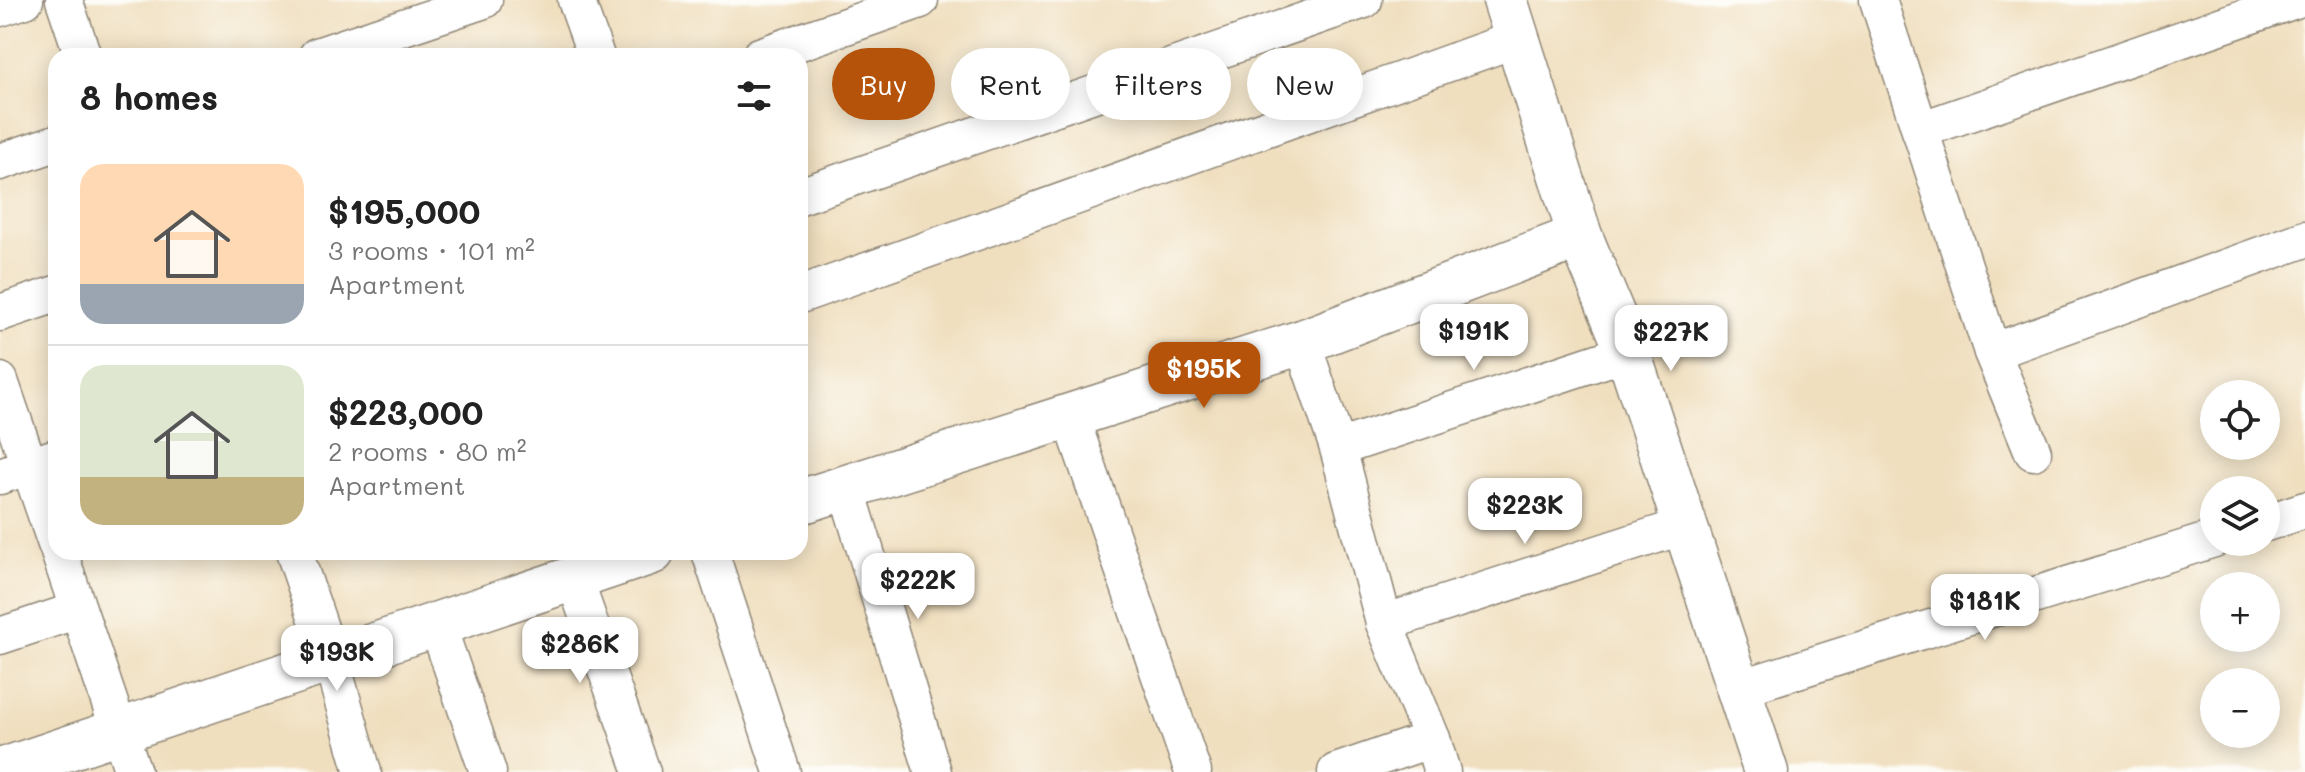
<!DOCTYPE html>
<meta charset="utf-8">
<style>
:root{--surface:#fff;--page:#f2f2f2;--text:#222;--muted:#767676;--line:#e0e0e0;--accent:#b45309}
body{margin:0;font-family:Mali,sans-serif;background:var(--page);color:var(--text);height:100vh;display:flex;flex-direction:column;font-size:30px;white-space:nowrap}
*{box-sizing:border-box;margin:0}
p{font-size:26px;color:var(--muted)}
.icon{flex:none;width:44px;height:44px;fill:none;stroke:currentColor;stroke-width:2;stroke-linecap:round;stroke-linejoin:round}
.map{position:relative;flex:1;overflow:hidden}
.details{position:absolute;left:48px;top:48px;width:760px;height:512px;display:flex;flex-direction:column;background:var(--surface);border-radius:24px;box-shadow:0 4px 20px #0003}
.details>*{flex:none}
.banner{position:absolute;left:832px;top:48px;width:760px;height:72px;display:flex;gap:16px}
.fabs{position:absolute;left:2200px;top:380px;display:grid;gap:16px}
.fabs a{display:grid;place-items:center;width:80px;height:80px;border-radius:50%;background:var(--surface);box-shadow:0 4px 20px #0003;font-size:40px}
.price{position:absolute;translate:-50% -68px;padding:0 18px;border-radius:16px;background:#fff;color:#222;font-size:26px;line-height:52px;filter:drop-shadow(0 2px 4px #0008)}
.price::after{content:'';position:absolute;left:50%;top:48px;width:24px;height:18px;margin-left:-12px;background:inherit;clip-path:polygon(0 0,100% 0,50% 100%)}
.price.selected{background:var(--accent);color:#fff}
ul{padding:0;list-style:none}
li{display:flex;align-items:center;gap:24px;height:200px;padding:0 32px}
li+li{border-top:2px solid var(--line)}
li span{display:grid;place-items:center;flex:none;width:224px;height:160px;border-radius:24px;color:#555}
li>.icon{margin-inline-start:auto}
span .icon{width:96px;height:96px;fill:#fffc;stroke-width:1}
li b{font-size:34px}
h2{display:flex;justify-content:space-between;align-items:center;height:96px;padding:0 32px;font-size:34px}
.chip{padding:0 28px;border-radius:36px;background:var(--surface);box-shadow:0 4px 20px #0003;font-size:28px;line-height:72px}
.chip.selected{background:var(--accent);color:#fff}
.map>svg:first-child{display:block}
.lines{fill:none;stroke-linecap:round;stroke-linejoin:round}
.minor-casing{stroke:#8e8575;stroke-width:39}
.tertiary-casing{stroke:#8e8575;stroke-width:47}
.minor{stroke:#fff;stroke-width:36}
.tertiary{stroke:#fff;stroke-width:44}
</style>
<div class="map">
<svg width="2305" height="772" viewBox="0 0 2305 772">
<rect width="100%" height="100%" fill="#fdfcf7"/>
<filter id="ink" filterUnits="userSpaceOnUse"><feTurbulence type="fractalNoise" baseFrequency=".0125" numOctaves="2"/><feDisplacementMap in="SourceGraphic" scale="16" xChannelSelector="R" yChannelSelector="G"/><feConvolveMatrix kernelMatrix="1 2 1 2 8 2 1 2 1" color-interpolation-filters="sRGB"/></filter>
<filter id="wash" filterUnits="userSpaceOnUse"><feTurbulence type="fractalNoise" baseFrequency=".006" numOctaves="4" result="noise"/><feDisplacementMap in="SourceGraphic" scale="32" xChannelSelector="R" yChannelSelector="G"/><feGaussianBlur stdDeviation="1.8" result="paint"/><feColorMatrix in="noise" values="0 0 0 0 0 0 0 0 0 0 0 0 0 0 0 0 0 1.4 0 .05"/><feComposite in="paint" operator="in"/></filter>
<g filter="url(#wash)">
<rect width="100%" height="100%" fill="#f0dfbf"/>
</g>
<g filter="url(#ink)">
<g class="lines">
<defs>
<g id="minor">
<path d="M 64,0 L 83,56"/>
<path d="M 576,0 L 596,56"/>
<path d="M 1878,0 L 1992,352 L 2033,452"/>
<path d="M 0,8 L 25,0"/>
<path d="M 317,56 L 484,0"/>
<path d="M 760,56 L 920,0"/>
<path d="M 1920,130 L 2295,0"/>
<path d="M 0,162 L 56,143"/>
<path d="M 800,196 L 1364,0"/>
<path d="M 800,295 L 1519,38"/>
<path d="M 0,313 L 56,294"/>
<path d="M 1302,342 L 1338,448 L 1384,623 L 1432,739 L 1442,772"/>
<path d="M 1992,352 L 2305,239"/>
<path d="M 0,381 L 56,544"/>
<path d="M 1071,418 L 1193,772"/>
<path d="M 1338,448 L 1628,352"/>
<path d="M 0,476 L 56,457"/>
<path d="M 846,487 L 933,772"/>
<path d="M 2266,523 L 2305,510"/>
<path d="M 59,552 L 133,772"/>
<path d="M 294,552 L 331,660 L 363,772"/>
<path d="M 710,552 L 782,772"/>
<path d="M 574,578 L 642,772"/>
<path d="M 1384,623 L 1684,526"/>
<path d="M 437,624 L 488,772"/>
<path d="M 0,636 L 78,610"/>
<path d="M 1737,689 L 2214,539"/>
<path d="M 1336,772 L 1432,739"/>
</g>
<g id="tertiary">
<path d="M 1505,0 L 1580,236 L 1628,352 L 1766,772"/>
<path d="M 800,502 L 1302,342 L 1580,236"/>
<path d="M 0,771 L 652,552"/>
</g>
</defs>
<!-- minor casing -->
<use href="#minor" class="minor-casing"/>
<!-- tertiary casing -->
<use href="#tertiary" class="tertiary-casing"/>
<!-- minor -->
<use href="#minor" class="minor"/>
<!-- tertiary -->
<use href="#tertiary" class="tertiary"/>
</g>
</g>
</svg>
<div class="fabs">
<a><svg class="icon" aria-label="locate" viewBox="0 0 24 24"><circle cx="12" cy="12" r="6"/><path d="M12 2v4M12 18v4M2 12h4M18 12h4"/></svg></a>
<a><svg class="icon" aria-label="layers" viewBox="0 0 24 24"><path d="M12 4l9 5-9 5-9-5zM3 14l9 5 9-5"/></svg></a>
<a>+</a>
<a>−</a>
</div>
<b class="price" style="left:1474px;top:372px">$191K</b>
<b class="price" style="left:1671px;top:373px">$227K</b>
<b class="price selected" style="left:1204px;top:410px">$195K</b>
<b class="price" style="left:1525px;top:546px">$223K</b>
<b class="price" style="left:918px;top:621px">$222K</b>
<b class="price" style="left:1985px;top:642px">$181K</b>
<b class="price" style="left:580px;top:685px">$286K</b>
<b class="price" style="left:337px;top:693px">$193K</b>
<div class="banner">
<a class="chip selected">Buy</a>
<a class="chip">Rent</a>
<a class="chip">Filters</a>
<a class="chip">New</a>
</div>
<section class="details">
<h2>8 homes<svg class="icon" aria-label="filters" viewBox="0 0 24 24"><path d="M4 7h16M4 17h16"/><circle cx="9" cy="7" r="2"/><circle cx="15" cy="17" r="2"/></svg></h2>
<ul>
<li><span style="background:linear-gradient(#ffd9b3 75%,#9aa5b1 0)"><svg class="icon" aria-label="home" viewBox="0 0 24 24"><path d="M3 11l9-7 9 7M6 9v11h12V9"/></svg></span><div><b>$195,000</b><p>3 rooms · 101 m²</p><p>Apartment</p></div></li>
<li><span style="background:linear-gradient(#dfe7d0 70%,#c2b280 0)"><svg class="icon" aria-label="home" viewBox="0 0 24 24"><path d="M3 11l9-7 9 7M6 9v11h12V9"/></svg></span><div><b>$223,000</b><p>2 rooms · 80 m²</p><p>Apartment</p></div></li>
</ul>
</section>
</div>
